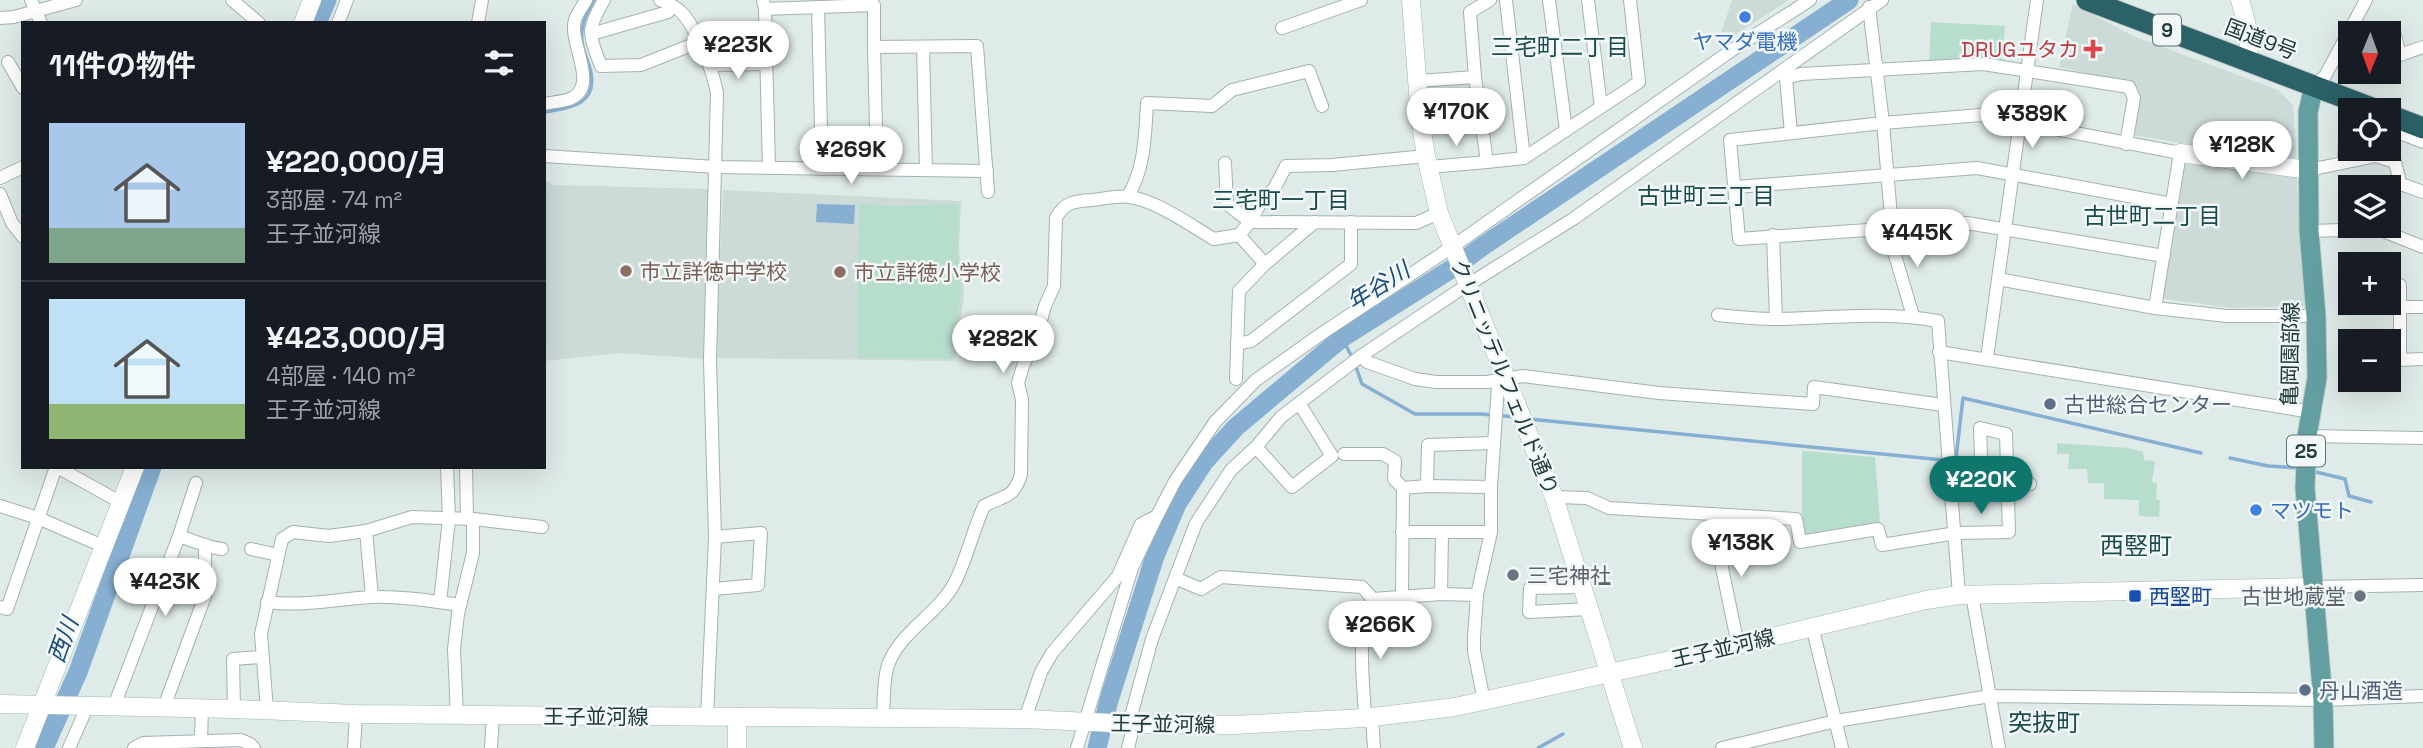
<!DOCTYPE html>
<html lang="ja">
<meta charset="utf-8">
<style>
:root{--surface:#171b24;--page:#20242c;--text:#f1f3f6;--muted:#9ea1a6;--line:#363941;--accent:#0f766e}
body{margin:0;font-family:"Space Grotesk","Noto Sans JP",sans-serif;background:var(--page);color:var(--text);height:100vh;display:flex;flex-direction:column;font-size:26px;white-space:nowrap}
*{box-sizing:border-box;margin:0}
p{font-size:23px;color:var(--muted)}
.icon{flex:none;width:38px;height:38px;fill:none;stroke:currentColor;stroke-width:2;stroke-linecap:round;stroke-linejoin:round}
.map{position:relative;flex:1;overflow:hidden}
.drawer{position:absolute;left:21px;top:21px;width:525px;height:448px;display:flex;flex-direction:column;background:var(--surface);border-radius:0px;box-shadow:0 7px 28px #0002}
.drawer>*{flex:none}
.needle{width:46px;rotate:181deg}
.controls{position:absolute;left:2338px;top:21px;display:grid;gap:14px}
.controls a{display:grid;place-items:center;width:63px;height:63px;border-radius:0px;background:var(--surface);box-shadow:0 7px 28px #0002;font-size:35px}
.price{position:absolute;translate:-50% -60px;padding:0 16px;border-radius:24px;background:#fff;color:#222;font-size:23px;line-height:46px;filter:drop-shadow(0 2px 4px #0008)}
.price::after{content:'';position:absolute;left:50%;top:42px;width:21px;height:16px;margin-left:-10px;background:inherit;clip-path:polygon(0 0,100% 0,50% 100%)}
.price.active{background:var(--accent);color:#fff}
ul{padding:0;list-style:none}
li{display:flex;align-items:center;gap:21px;height:175px;padding:0 28px}
li+li{border-top:2px solid var(--line)}
li span{display:grid;place-items:center;flex:none;width:196px;height:140px;border-radius:0px;color:#555}
li>.icon{margin-inline-start:auto}
span .icon{width:84px;height:84px;fill:#fffc;stroke-width:1}
li b{font-size:30px}
h2{display:flex;justify-content:space-between;align-items:center;height:84px;padding:0 28px;font-size:30px}
.map>svg:first-child{display:block}
.built{fill:#cddbd8}
.green{fill:#b7ddcd}
.water{fill:#86afd1}
.lines{fill:none;stroke-linecap:round;stroke-linejoin:round}
.stream{stroke:#86afd1;stroke-width:3.5}
.river{stroke:#86afd1;stroke-width:19}
.street-casing{stroke:#a2b2b1;stroke-width:14}
.secondary-casing{stroke:#9eb7b5;stroke-width:19}
.primary-casing{stroke:#c1c8c8;stroke-width:21}
.highway-casing{stroke:#c1c8c8;stroke-width:23}
.street{stroke:#fff;stroke-width:12}
.secondary{stroke:#fff;stroke-width:18}
.primary{stroke:#639fa1;stroke-width:19}
.highway{stroke:#2b6268;stroke-width:21}
.shop-dot{fill:#3f7fe0;stroke:#f0f7f6;stroke-width:2.5}
.health-dot{fill:#e0444e;stroke:#f0f7f6;stroke-width:2.5}
.education-dot{fill:#8d6e63;stroke:#f0f7f6;stroke-width:2.5}
.service-dot{fill:#5c6f8a;stroke:#f0f7f6;stroke-width:2.5}
.worship-dot{fill:#6b7280;stroke:#f0f7f6;stroke-width:2.5}
.transit-dot{fill:#1a4fb4;stroke:#f0f7f6;stroke-width:2.5}
.labels{text-anchor:middle;dominant-baseline:central;stroke-width:5;stroke-linejoin:round;paint-order:stroke}
.shield{fill:#f0f7f6;stroke:#5e7373;stroke-width:2}
.shield-label{font-size:19px;font-weight:bold;fill:#203a3b}
.street-label{font-size:21px;fill:#203a3b;stroke:#f0f7f6}
.shop-label{font-size:21px;fill:#366cbe;stroke:#f0f7f6}
.health-label{font-size:21px;fill:#be3a42;stroke:#f0f7f6;text-anchor:end}
.education-label{font-size:21px;fill:#785e54;stroke:#f0f7f6;text-anchor:start}
.service-label{font-size:21px;fill:#4e5e75;stroke:#f0f7f6;text-anchor:start}
.worship-label{font-size:21px;fill:#5b616d;stroke:#f0f7f6;text-anchor:start}
.transit-label{font-size:21px;fill:#164399;stroke:#f0f7f6;text-anchor:start}
.neighbourhood-label{font-size:23px;fill:#1c4b4d;stroke:#f0f7f6}
.water-label{font-size:23px;font-style:italic;fill:#194c78;stroke:#f0f7f6}
.quarter-label{font-size:24px;fill:#1c4b4d;stroke:#f0f7f6}
</style>
<div class="map">
<svg width="2423" height="748" viewBox="0 0 2423 748">
<rect width="100%" height="100%" fill="#dfebe9"/>
<!-- built -->
<g class="built">
<path d="M 1732,0 L 1789,0 L 1729,39 L 1721,33 Z"/>
<path d="M 2073,4 L 2133,36 L 2278,90 L 2293,105 L 2297,162 L 2132,135 L 2139,91 L 2133,84 L 2059,67 Z"/>
<path d="M 2189,160 L 2297,177 L 2298,197 L 2303,197 L 2310,306 L 2233,308 L 2165,299 L 2160,295 L 2183,163 Z"/>
<path d="M 544,180 L 554,185 L 709,189 L 706,359 L 620,353 L 544,361 Z"/>
<path d="M 723,190 L 961,201 L 959,249 L 964,295 L 955,361 L 715,358 Z"/>
</g>
<!-- green -->
<g class="green">
<path d="M 1931,22 L 2005,26 L 2002,60 L 1984,59 L 1929,62 Z"/>
<path d="M 544,186 L 549,193 L 548,343 L 544,347 Z"/>
<path d="M 859,203 L 894,206 L 959,204 L 958,250 L 961,292 L 952,359 L 857,358 Z"/>
<path d="M 2057,443 L 2128,448 L 2143,452 L 2144,460 L 2155,461 L 2152,482 L 2157,483 L 2156,499 L 2160,500 L 2159,517 L 2139,516 L 2139,500 L 2104,499 L 2104,483 L 2088,483 L 2087,469 L 2068,469 L 2069,454 L 2057,454 Z"/>
<path d="M 1802,451 L 1875,457 L 1880,523 L 1807,536 L 1802,533 Z"/>
</g>
<!-- water -->
<path class="water" d="M 817,204 L 855,205 L 854,224 L 816,222 Z"/>
<g class="lines">
<!-- stream -->
<g class="stream">
<path d="M 544,112 C 568,108 597,106 591,73 C 589,62 583,52 582,41 C 580,25 587,13 594,0"/>
<path d="M 1342,338 L 1352,357"/>
<path d="M 1355,364 L 1362,384 L 1415,414 L 1481,414 L 1515,417"/>
<path d="M 1529,419 L 1943,460 L 1956,458 L 1963,398 L 2201,453"/>
<path d="M 2230,458 L 2268,466 L 2299,468"/>
<path d="M 2312,471 L 2345,479 L 2349,496 L 2371,502"/>
<path d="M 1538,748 L 1563,734"/>
</g>
<!-- river -->
<g class="river">
<path d="M 317,23 L 327,0"/>
<path d="M 44,748 L 78,672 L 152,467"/>
<path d="M 1097,748 L 1109,700 L 1155,556 L 1177,504 L 1204,462 L 1236,427 L 1342,338 L 1456,266 L 1483,246 L 1849,0"/>
</g>
<defs>
<g id="street">
<path d="M 31,0 L 41,23"/>
<path d="M 232,0 L 259,23"/>
<path d="M 604,0 C 586,30 589,35 601,66 L 641,65 L 699,42"/>
<path d="M 660,0 C 667,3 675,6 680,11 C 696,26 713,71 717,93 L 710,360 L 715,537 L 707,717"/>
<path d="M 763,0 L 765,9 L 874,5 L 874,47 L 977,46 L 988,192"/>
<path d="M 1490,0 L 1470,12 L 1475,77 L 1487,162 L 1524,158 L 1639,82 L 1630,0"/>
<path d="M 1506,0 L 1524,158"/>
<path d="M 1549,0 L 1566,130"/>
<path d="M 1588,0 L 1601,107"/>
<path d="M 818,7 L 822,169"/>
<path d="M 1869,7 L 1883,123 L 1894,252 L 1913,316"/>
<path d="M 765,9 L 769,168"/>
<path d="M 0,18 L 14,17 L 76,0"/>
<path d="M 338,23 L 347,0"/>
<path d="M 478,23 L 482,0"/>
<path d="M 1282,28 L 1361,0"/>
<path d="M 591,31 L 598,32 L 668,12 L 672,6"/>
<path d="M 2377,33 L 2395,35 L 2400,55 L 2423,47"/>
<path d="M 874,47 L 877,169"/>
<path d="M 923,47 L 926,170"/>
<path d="M 8,62 L 23,88"/>
<path d="M 710,65 L 766,64"/>
<path d="M 1418,81 L 1475,77"/>
<path d="M 2314,86 L 2325,76 L 2366,0"/>
<path d="M 544,104 C 552,102 564,102 572,98 C 599,84 568,42 575,20 C 577,13 583,6 586,0"/>
<path d="M 2389,129 L 2423,142"/>
<path d="M 1791,133 L 1786,78 L 1801,74 L 1983,64 L 2129,87 L 2134,98 L 2126,144"/>
<path d="M 544,156 L 716,167 L 987,171"/>
<path d="M 2344,161 L 2347,98"/>
<path d="M 1225,163 L 1227,204 L 1250,222 L 1416,223 L 1439,213"/>
<path d="M 1429,167 L 1487,162"/>
<path d="M 2309,170 L 2376,156 L 2395,162 L 2399,178 L 2389,205"/>
<path d="M 0,178 L 23,167"/>
<path d="M 2398,183 L 2423,192"/>
<path d="M 1736,187 L 1977,168 L 2172,204"/>
<path d="M 0,194 L 12,223 L 23,237"/>
<path d="M 1128,196 C 1145,168 1145,136 1147,103 L 1212,106 L 1232,90 L 1309,71 L 1322,106"/>
<path d="M 2309,231 L 2378,229 L 2423,247"/>
<path d="M 1239,235 L 1265,264"/>
<path d="M 1773,235 L 1776,319"/>
<path d="M 1998,279 L 2155,308 L 2227,316 L 2316,316"/>
<path d="M 2400,285 L 2400,360 L 2423,359"/>
<path d="M 2400,307 L 2423,307"/>
<path d="M 2155,308 L 2180,153 L 1981,115 L 1883,123 L 1730,140 L 1739,239 L 1967,223 L 2164,256"/>
<path d="M 1718,315 C 1737,317 1757,319 1777,319 C 1831,318 1885,311 1938,321 L 1959,595"/>
<path d="M 1237,344 L 1251,341 L 1351,264 L 1351,222"/>
<path d="M 1939,352 L 2312,412"/>
<path d="M 1361,356 L 1367,362 L 1415,379 L 1436,382 L 1487,382 L 1523,376 L 1659,393 L 1813,404 L 1814,387 L 1943,405"/>
<path d="M 1987,358 L 2037,0"/>
<path d="M 1236,379 L 1239,291 L 1265,264 L 1315,222"/>
<path d="M 2307,436 L 2423,438"/>
<path d="M 1256,447 L 1292,487 L 1332,456 L 1299,403"/>
<path d="M 1344,454 L 1383,454 L 1395,461 L 1394,479 L 1403,488"/>
<path d="M 57,467 L 122,503"/>
<path d="M 466,467 L 467,518"/>
<path d="M 1427,486 L 1428,445 L 1494,443"/>
<path d="M 1951,487 L 2030,484"/>
<path d="M 1554,497 L 1587,498 L 1609,508 L 1796,519 L 1800,542 L 1878,529 L 1882,545 L 1956,533 L 2009,532 L 2006,434 L 1980,428 L 1982,485"/>
<path d="M 0,506 L 38,518 L 105,547"/>
<path d="M 1719,516 L 1722,568 L 1738,645"/>
<path d="M 366,531 L 372,597"/>
<path d="M 1402,532 L 1491,532"/>
<path d="M 179,536 L 196,483"/>
<path d="M 251,549 L 278,555"/>
<path d="M 1175,578 L 1201,589 L 1221,577 L 1362,587 L 1373,599 L 1441,594 L 1477,595"/>
<path d="M 1582,587 L 1530,588 L 1529,612 L 1589,609"/>
<path d="M 2313,587 L 2423,585"/>
<path d="M 714,589 L 758,585 L 761,533 L 715,537"/>
<path d="M 1441,594 L 1442,532"/>
<path d="M 1972,595 L 1999,748"/>
<path d="M 1402,596 L 1403,488 L 1427,486 L 1491,487"/>
<path d="M 267,602 C 302,607 337,599 372,597 C 402,596 431,601 460,605"/>
<path d="M 440,602 L 449,519 L 447,467"/>
<path d="M 0,607 L 7,609 L 56,467"/>
<path d="M 1812,626 L 1842,748"/>
<path d="M 1484,701 L 1474,651 L 1474,637 L 1477,595 L 1491,532 L 1491,487 L 1498,386 L 1505,379"/>
<path d="M 114,706 L 179,536 C 195,541 206,547 222,549"/>
<path d="M 166,707 L 167,699 L 205,596 L 205,547"/>
<path d="M 234,709 L 233,659 L 261,657"/>
<path d="M 267,710 L 261,634 L 282,539 L 293,532 L 329,536 L 366,531 L 412,517 L 473,519 L 542,527"/>
<path d="M 457,715 L 454,649 L 458,614 L 473,553 L 473,519"/>
<path d="M 1372,717 L 1374,748"/>
<path d="M 883,718 C 884,701 883,681 888,665 C 901,630 939,614 955,582 C 967,558 973,530 984,506 C 1004,495 1014,499 1021,474 L 1022,400 L 1018,383 L 1023,366 L 1036,338 L 1045,306 L 1054,286 L 1056,218 C 1064,202 1075,201 1092,200 C 1104,199 1119,195 1130,197 C 1157,201 1190,225 1214,239 L 1239,235 L 1250,222 L 1264,197 L 1274,189 L 1286,166 L 1332,165 L 1426,156"/>
<path d="M 1365,718 C 1364,683 1355,629 1373,599"/>
<path d="M 1025,719 L 1041,672 L 1052,653 L 1118,576 L 1141,524 L 1157,516"/>
<path d="M 201,740 L 202,708"/>
<path d="M 69,748 L 88,705"/>
<path d="M 134,748 L 143,743 L 241,740 L 250,744 L 254,748"/>
<path d="M 354,748 L 356,714"/>
<path d="M 491,748 L 493,715"/>
<path d="M 1077,748 L 1132,568 L 1157,516 L 1175,481 L 1215,422 L 1256,380 L 1321,334 L 1452,247 L 1732,50 L 1810,0"/>
<path d="M 1128,748 L 1134,724 L 1131,716 L 1152,639 L 1196,523 L 1231,470 L 1256,447 L 1281,417 L 1361,356 L 1458,291 L 1573,219 L 1882,0"/>
<path d="M 1722,748 L 1836,721 L 1990,696 L 2323,700 L 2423,696"/>
</g>
<g id="secondary">
<path d="M 1411,0 L 1420,118 L 1426,156 L 1439,213 L 1554,497 L 1633,748"/>
<path d="M 2240,0 C 2246,21 2252,38 2247,59"/>
<path d="M 303,23 L 312,0"/>
<path d="M 2180,153 L 2309,170"/>
<path d="M 0,704 L 234,709 L 356,714 L 1025,719 L 1134,724 L 1234,725 L 1365,718 L 1455,707 L 1738,645 L 1926,600 L 1959,595 L 2313,587"/>
<path d="M 737,717 L 737,748"/>
<path d="M 25,748 L 135,467"/>
</g>
<path id="primary" d="M 2314,86 L 2308,112 L 2309,231 L 2316,316 L 2317,378 L 2307,436 L 2305,488 L 2323,700 L 2324,748"/>
<g id="highway">
<path d="M 2087,0 L 2377,110"/>
<path d="M 2389,115 L 2423,128"/>
</g>
</defs>
<!-- street casing -->
<use href="#street" class="street-casing"/>
<!-- secondary casing -->
<use href="#secondary" class="secondary-casing"/>
<!-- primary casing -->
<use href="#primary" class="primary-casing"/>
<!-- highway casing -->
<use href="#highway" class="highway-casing"/>
<!-- street -->
<use href="#street" class="street"/>
<!-- secondary -->
<use href="#secondary" class="secondary"/>
<!-- primary -->
<use href="#primary" class="primary"/>
<!-- highway -->
<use href="#highway" class="highway"/>
</g>
<!-- markers -->
<g class="shop-dot">
<circle cx="1745" cy="17" r="7"/>
<circle cx="2256" cy="510" r="7"/>
</g>
<path class="health-dot" d="M2089.5 38.5h7v7h7v7h-7v7h-7v-7h-7v-7h7z"/>
<g class="education-dot">
<circle cx="626" cy="271" r="7"/>
<circle cx="840" cy="272" r="7"/>
</g>
<g class="service-dot">
<circle cx="2050" cy="404" r="7"/>
<circle cx="2305" cy="690" r="7"/>
</g>
<g class="worship-dot">
<circle cx="1513" cy="575" r="7"/>
<circle cx="2360" cy="596" r="7"/>
</g>
<rect class="transit-dot" x="2128" y="589" width="14" height="14" rx="3.5"/>
<g class="labels">
<!-- shield labels -->
<g class="shield">
<rect x="2153" y="14.5" width="28" height="31" rx="5"/>
<rect x="2287" y="435.5" width="38" height="31" rx="5"/>
</g>
<g class="shield-label">
<text x="2167" y="30">9</text>
<text x="2306" y="451">25</text>
</g>
<!-- street labels -->
<g class="street-label">
<text transform="translate(2261 39) rotate(21)">国道9号</text>
<text transform="translate(2290 354) rotate(-89)">亀岡園部線</text>
<text transform="translate(1505 377) rotate(68)">クリニッテルフェルド通り</text>
<text transform="translate(1723 648) rotate(-13)">王子並河線</text>
<text x="596" y="716">王子並河線</text>
<text transform="translate(1163 724) rotate(1)">王子並河線</text>
</g>
<!-- shop labels -->
<g class="shop-label">
<text x="1745" y="41">ヤマダ電機</text>
<text x="2270" y="510" text-anchor="start">マツモト</text>
</g>
<!-- health labels -->
<g class="health-label">
<text x="2079" y="49">DRUGユタカ</text>
</g>
<!-- education labels -->
<g class="education-label">
<text x="640" y="271">市立詳徳中学校</text>
<text x="854" y="272">市立詳徳小学校</text>
</g>
<!-- service labels -->
<g class="service-label">
<text x="2064" y="404">古世総合センター</text>
<text x="2319" y="690">丹山酒造</text>
</g>
<!-- worship labels -->
<g class="worship-label">
<text x="1527" y="575">三宅神社</text>
<text x="2346" y="596" text-anchor="end">古世地蔵堂</text>
</g>
<!-- transit labels -->
<g class="transit-label">
<text x="2149" y="596">西堅町</text>
</g>
<!-- neighbourhood labels -->
<g class="neighbourhood-label">
<text x="1560" y="47">三宅町二丁目</text>
<text x="1706" y="196">古世町三丁目</text>
<text x="1281" y="200">三宅町一丁目</text>
<text x="2152" y="216">古世町二丁目</text>
</g>
<!-- water labels -->
<g class="water-label">
<text transform="translate(1378 286) rotate(-32)">年谷川</text>
<text transform="translate(63 640) rotate(-70)">西川</text>
</g>
<!-- quarter labels -->
<g class="quarter-label">
<text x="2136" y="545">西竪町</text>
<text x="2044" y="722">突抜町</text>
</g>
</g>
</svg>
<div class="controls">
<a><svg class="needle" viewBox="-14 -14 28 28"><path d="M0-13l5 13h-10z" fill="#e53935"/><path d="M0 13l5-13h-10z" fill="#9ea1a6"/></svg></a>
<a><svg class="icon" aria-label="locate" viewBox="0 0 24 24"><circle cx="12" cy="12" r="6"/><path d="M12 2v4M12 18v4M2 12h4M18 12h4"/></svg></a>
<a><svg class="icon" aria-label="layers" viewBox="0 0 24 24"><path d="M12 4l9 5-9 5-9-5zM3 14l9 5 9-5"/></svg></a>
<a>+</a>
<a>−</a>
</div>
<b class="price" style="left:738px;top:81px">¥223K</b>
<b class="price" style="left:1456px;top:148px">¥170K</b>
<b class="price" style="left:2032px;top:150px">¥389K</b>
<b class="price" style="left:2242px;top:181px">¥128K</b>
<b class="price" style="left:851px;top:186px">¥269K</b>
<b class="price" style="left:1917px;top:269px">¥445K</b>
<b class="price" style="left:1003px;top:375px">¥282K</b>
<b class="price active" style="left:1981px;top:516px">¥220K</b>
<b class="price" style="left:1741px;top:579px">¥138K</b>
<b class="price" style="left:165px;top:618px">¥423K</b>
<b class="price" style="left:1380px;top:661px">¥266K</b>
<section class="drawer">
<h2>11件の物件<svg class="icon" aria-label="filters" viewBox="0 0 24 24"><path d="M4 7h16M4 17h16"/><circle cx="9" cy="7" r="2"/><circle cx="15" cy="17" r="2"/></svg></h2>
<ul>
<li><span style="background:linear-gradient(#a9c7e8 75%,#7fa58c 0)"><svg class="icon" aria-label="home" viewBox="0 0 24 24"><path d="M3 11l9-7 9 7M6 9v11h12V9"/></svg></span><div><b>¥220,000/月</b><p>3部屋 · 74 m²</p><p>王子並河線</p></div></li>
<li><span style="background:linear-gradient(#bfe0f5 75%,#8fb573 0)"><svg class="icon" aria-label="home" viewBox="0 0 24 24"><path d="M3 11l9-7 9 7M6 9v11h12V9"/></svg></span><div><b>¥423,000/月</b><p>4部屋 · 140 m²</p><p>王子並河線</p></div></li>
</ul>
</section>
</div>
